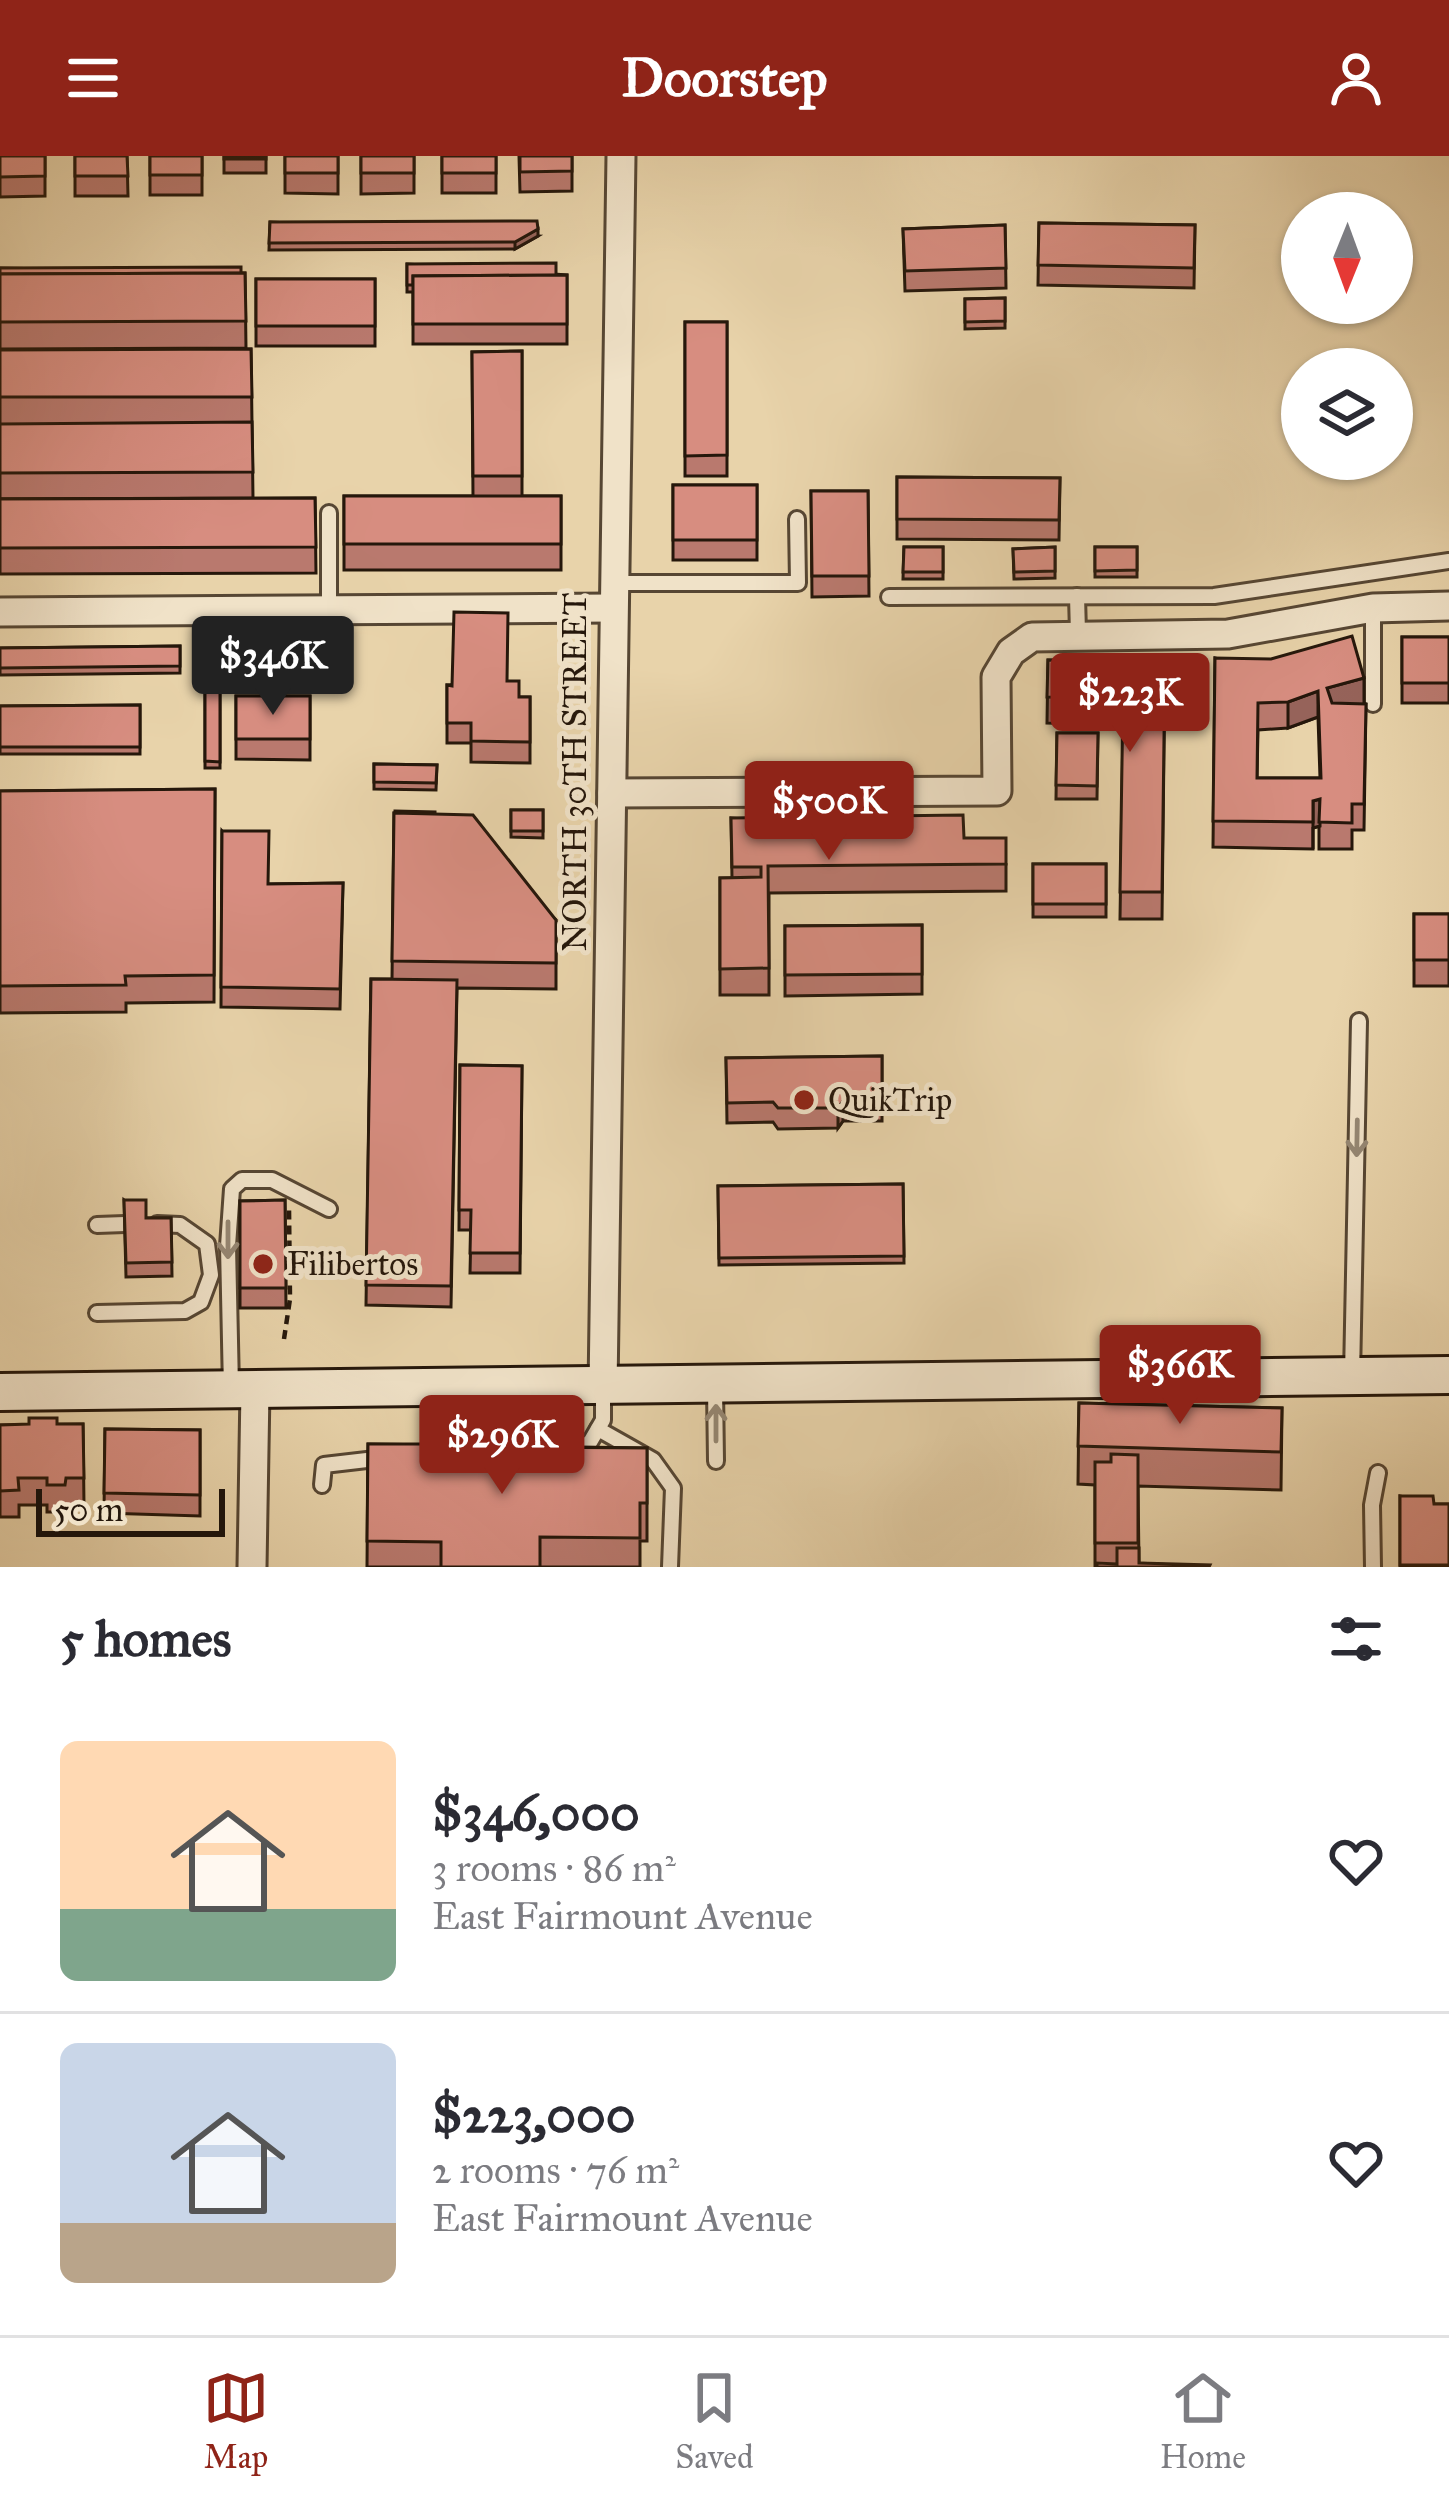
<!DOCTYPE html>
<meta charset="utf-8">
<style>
:root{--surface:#fff;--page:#f2f2f3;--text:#2b2b33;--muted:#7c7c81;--line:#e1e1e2;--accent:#8f2418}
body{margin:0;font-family:"IM FELL Great Primer",serif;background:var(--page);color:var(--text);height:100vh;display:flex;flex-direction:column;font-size:45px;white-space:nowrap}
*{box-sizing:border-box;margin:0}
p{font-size:39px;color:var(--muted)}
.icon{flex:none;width:66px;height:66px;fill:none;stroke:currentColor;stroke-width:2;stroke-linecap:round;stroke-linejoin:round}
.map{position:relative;height:1411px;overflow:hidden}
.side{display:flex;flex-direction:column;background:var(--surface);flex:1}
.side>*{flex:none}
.needle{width:78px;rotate:181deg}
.tools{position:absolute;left:1281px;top:36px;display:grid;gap:24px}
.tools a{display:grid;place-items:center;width:132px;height:132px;border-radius:50%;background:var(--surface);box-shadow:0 3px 9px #0004;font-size:60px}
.scale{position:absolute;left:36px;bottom:30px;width:189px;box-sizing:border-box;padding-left:12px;border:6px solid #25170b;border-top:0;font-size:33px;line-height:42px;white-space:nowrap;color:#25170b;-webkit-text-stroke:9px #f0e2c8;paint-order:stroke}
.price{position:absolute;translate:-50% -102px;padding:0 27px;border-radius:12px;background:var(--accent);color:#fff;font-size:39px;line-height:78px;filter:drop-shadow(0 3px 6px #0008)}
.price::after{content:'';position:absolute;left:50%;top:72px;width:36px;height:27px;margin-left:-18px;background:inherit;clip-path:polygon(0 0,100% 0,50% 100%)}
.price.on{background:#222;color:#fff}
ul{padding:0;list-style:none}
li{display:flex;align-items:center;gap:36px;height:300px;padding:0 60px}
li+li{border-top:3px solid var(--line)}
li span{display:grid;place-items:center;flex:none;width:336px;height:240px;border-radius:18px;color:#555}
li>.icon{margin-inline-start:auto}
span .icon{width:144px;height:144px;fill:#fffc;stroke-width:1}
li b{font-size:51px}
h2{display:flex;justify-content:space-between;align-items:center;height:144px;padding:0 60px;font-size:51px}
header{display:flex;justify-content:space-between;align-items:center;height:156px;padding:0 60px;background:var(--accent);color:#fff;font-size:54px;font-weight:700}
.menu{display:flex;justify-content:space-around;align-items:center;height:168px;border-top:3px solid var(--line);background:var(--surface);font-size:33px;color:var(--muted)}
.menu a{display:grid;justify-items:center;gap:6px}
.menu .on{color:var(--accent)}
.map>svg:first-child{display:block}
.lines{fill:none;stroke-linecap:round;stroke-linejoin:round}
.lane-casing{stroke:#564633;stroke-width:20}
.street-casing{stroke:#564633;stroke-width:33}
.secondary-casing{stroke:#25170b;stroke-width:42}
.path{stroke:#25170b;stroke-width:4.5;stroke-dasharray:9 6;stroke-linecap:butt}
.lane{stroke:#f0e2c8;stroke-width:14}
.street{stroke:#f0e2c8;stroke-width:27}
.secondary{stroke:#f0e2c8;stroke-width:36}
.wall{fill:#b9796e;stroke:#25170b;stroke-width:3;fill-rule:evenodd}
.shaded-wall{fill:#96635a;stroke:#25170b;stroke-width:3}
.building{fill:#d78d80;stroke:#25170b;stroke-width:3;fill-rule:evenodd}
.oneway{stroke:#958773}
.poi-dot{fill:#8f2418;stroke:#f0e2c8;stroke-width:4.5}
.labels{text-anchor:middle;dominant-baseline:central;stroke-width:10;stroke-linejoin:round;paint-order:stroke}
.street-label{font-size:33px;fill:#25170b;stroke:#f0e2c8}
.poi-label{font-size:33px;fill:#25170b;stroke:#f0e2c8;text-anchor:start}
</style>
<header><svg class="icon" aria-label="menu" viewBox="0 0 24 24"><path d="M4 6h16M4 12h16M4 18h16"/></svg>Doorstep<svg class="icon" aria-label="person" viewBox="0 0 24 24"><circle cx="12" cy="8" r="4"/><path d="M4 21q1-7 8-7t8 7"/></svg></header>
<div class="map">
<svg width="1449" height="1411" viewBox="0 0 1449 1411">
<rect width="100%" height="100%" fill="#e8d3aa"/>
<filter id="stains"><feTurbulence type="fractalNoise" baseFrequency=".00167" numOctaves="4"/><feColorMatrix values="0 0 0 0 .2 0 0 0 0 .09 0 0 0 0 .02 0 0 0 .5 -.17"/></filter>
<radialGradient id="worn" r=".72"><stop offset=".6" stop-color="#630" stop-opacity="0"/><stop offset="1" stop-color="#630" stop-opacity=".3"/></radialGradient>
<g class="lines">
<defs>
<g id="lane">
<path d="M 329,357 L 329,453"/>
<path d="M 612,427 L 798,427 L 797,363"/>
<path d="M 1077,440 L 1078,477"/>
<path d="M 889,441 L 1214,440 L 1449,405"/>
<path d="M 1373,452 L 1373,548"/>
<path d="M 97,1069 L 125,1068"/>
<path d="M 97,1157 L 185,1155 L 201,1146 L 211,1119 L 207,1088 L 180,1069 L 157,1068"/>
<path d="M 1352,1220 L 1359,865"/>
<path d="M 231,1232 L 228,1090 L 232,1033 L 242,1024 L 272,1024 L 329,1053"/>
<path d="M 715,1232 L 716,1305"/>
<path d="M 598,1273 L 653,1304 L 673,1332 L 670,1411"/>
<path d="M 511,1292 L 589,1288 L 603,1264 L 603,1232"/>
<path d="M 430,1296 L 440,1295 L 438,1233"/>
<path d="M 322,1329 L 324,1309 L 384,1302"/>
<path d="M 1373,1411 L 1372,1349 L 1378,1317"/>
</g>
<g id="street">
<path d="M 0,456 L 612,452"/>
<path d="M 612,637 L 997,635 L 996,521 L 1011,496 L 1032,481 L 1228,478 L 1373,452 L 1449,450"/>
<path d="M 603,1232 L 621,0"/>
<path d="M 252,1411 L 255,1234"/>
</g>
<path id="secondary" d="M 0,1236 L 1449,1219"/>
</defs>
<!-- lane casing -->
<use href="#lane" class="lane-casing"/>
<!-- street casing -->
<use href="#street" class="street-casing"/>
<!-- secondary casing -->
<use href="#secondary" class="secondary-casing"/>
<!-- path -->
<path class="path" d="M 284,1183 L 290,1143 L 289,1051"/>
<!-- lane -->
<use href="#lane" class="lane"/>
<!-- street -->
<use href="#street" class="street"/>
<!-- secondary -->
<use href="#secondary" class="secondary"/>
</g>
<!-- wall -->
<g class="wall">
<path d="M 0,0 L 45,0 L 45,40 L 0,41 Z"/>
<path d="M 75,0 L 127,0 L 128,40 L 75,40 Z"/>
<rect x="150" y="0" width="52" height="39"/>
<rect x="224" y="0" width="42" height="17"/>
<path d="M 285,0 L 338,0 L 338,38 L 285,37 Z"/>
<path d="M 361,0 L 414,0 L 414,37 L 361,38 Z"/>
<rect x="442" y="0" width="54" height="37"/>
<path d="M 519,0 L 572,0 L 572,35 L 520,36 Z"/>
<path d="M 270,66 L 538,80 L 515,93 L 269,94 Z"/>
<path d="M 1039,67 L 1195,69 L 1194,132 L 1038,129 Z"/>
<path d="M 1005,69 L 1006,132 L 905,135 L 903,73 Z"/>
<path d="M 407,108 L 567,119 L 567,188 L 413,188 L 413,136 L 407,136 Z"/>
<path d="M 0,112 L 245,117 L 246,192 L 0,193 Z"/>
<rect x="256" y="123" width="119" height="67"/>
<path d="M 1005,142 L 1005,172 L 965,173 L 965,143 Z"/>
<rect x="685" y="166" width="42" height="154"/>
<path d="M 251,193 L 253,342 L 0,343 L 0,194 Z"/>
<path d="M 522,195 L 522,340 L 561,340 L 561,414 L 344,414 L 344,340 L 473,340 L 472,196 Z"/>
<path d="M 897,321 L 1060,322 L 1059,384 L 897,383 Z"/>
<rect x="673" y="329" width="84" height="75"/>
<path d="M 811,335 L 868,335 L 869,440 L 812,441 Z"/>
<path d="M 315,342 L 316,417 L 0,418 L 0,343 Z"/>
<path d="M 904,391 L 943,391 L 943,423 L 903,423 Z"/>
<path d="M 1055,391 L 1055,422 L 1014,423 L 1013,393 Z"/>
<rect x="1095" y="391" width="42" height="30"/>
<rect x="1402" y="481" width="47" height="66"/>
<path d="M 180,490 L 180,517 L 0,519 L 0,492 Z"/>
<path d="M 1215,502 L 1366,548 L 1364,674 L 1352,674 L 1352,693 L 1319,693 L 1319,670 L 1313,672 L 1313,693 L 1213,691 ZM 1318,561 L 1320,622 L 1257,622 L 1258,574 L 1288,572 Z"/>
<path d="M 1048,504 L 1165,506 L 1162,763 L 1120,763 L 1123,569 L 1047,567 Z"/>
<path d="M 220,512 L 220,612 L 205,612 L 205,513 Z"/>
<path d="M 507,525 L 519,541 L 530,541 L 530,607 L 471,606 L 471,587 L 447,587 L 447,529 Z"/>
<path d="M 236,540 L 310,540 L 310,604 L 236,603 Z"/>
<path d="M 140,549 L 140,598 L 0,598 L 0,550 Z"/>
<path d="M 1057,577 L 1098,577 L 1097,643 L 1056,643 Z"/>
<path d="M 374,608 L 437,609 L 436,634 L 374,633 Z"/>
<path d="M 215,633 L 214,846 L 126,847 L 126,856 L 0,857 L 0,635 Z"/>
<path d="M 511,654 L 543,654 L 543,682 L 511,681 Z"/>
<path d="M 394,657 L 435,658 L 556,764 L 556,833 L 457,832 L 451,1151 L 366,1149 L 371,823 L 392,823 Z"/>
<path d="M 731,662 L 964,682 L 1006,708 L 1006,735 L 769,737 L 769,839 L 720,839 L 720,722 L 732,722 Z"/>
<path d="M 222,675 L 268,728 L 343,727 L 340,853 L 221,851 Z"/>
<rect x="1033" y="708" width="73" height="53"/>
<rect x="1414" y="758" width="35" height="72"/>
<path d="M 922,769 L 922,838 L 785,840 L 785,770 Z"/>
<path d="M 882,900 L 882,965 L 843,965 L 838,972 L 778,973 L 773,966 L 727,967 L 726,902 Z"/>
<path d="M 460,909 L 522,910 L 520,1117 L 470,1117 L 471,1074 L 459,1074 Z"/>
<path d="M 903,1028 L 904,1107 L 719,1109 L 718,1030 Z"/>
<path d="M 124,1044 L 146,1062 L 171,1062 L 172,1120 L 126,1121 Z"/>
<path d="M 285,1044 L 286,1152 L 240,1152 L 240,1045 Z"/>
<path d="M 1079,1247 L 1282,1252 L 1281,1334 L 1138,1330 L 1139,1407 L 1210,1411 L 1095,1411 L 1095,1329 L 1078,1328 Z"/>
<path d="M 83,1268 L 84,1349 L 66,1349 L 65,1356 L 47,1356 L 47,1349 L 19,1349 L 19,1361 L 0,1361 L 0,1269 Z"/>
<path d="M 105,1273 L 200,1274 L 200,1360 L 104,1357 Z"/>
<path d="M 368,1288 L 647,1292 L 647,1385 L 640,1385 L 640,1411 L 367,1411 Z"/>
<path d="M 1400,1340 L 1434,1348 L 1449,1348 L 1449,1411 L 1400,1411 Z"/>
</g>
<!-- shaded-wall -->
<g class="shaded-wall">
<path d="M 538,73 L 538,80 L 515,93 L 515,86 Z"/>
<path d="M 1364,522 L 1364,548 L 1327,559 L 1327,532 Z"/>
<path d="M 1318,535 L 1318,561 L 1288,572 L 1288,546 Z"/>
<path d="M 1320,643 L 1320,670 L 1313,672 L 1313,693 L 1313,645 Z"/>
<path d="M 843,945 L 843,965 L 838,972 L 838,952 Z"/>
</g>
<!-- building -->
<g class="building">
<path d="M 0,0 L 45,0 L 45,20 L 0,21 Z"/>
<path d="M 75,0 L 127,0 L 128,20 L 75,20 Z"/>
<rect x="150" y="0" width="52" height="19"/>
<rect x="224" y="0" width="42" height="3"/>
<rect x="285" y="0" width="53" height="17"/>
<rect x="361" y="0" width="53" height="17"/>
<rect x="442" y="0" width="54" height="17"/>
<path d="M 520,0 L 572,0 L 572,15 L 520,16 Z"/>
<path d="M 537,65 L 538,73 L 515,86 L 269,87 L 270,66 Z"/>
<path d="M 1039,67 L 1195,69 L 1194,112 L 1038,109 Z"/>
<path d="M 1005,69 L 1006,112 L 905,115 L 903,73 Z"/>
<path d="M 556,107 L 556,119 L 413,120 L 413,129 L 407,129 L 407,108 Z"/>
<path d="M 241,111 L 241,117 L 0,118 L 0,112 Z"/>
<path d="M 245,117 L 246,165 L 0,166 L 0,118 Z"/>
<path d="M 567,119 L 567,168 L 413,168 L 413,120 Z"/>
<rect x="256" y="123" width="119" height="47"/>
<path d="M 1005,142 L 1005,165 L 965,166 L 965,143 Z"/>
<path d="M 685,166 L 727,166 L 727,299 L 685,300 Z"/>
<path d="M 251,193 L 252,241 L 0,241 L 0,194 Z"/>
<path d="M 522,195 L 522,320 L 473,320 L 472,196 Z"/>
<path d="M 252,266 L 253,316 L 0,317 L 0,268 Z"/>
<path d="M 897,321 L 1060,322 L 1059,364 L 897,363 Z"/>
<rect x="673" y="329" width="84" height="55"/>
<path d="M 811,335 L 868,335 L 869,420 L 812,420 Z"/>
<rect x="344" y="340" width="217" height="48"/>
<path d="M 315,342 L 316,391 L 0,392 L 0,343 Z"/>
<path d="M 904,391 L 943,391 L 943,416 L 903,416 Z"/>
<path d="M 1055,391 L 1055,415 L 1014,416 L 1013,393 Z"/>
<path d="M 1095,391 L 1137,391 L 1137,414 L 1095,415 Z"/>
<path d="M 454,456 L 508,457 L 507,525 L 519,525 L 519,541 L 530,541 L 530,586 L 471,585 L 471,567 L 447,567 L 447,529 L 452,530 Z"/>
<path d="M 1352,480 L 1364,522 L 1327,532 L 1332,547 L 1366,548 L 1364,648 L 1352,648 L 1352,667 L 1319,666 L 1320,643 L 1313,645 L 1313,666 L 1213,665 L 1215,502 L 1271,503 ZM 1318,535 L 1321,622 L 1257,622 L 1258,547 L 1288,546 Z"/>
<rect x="1402" y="481" width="47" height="46"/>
<path d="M 180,490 L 180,510 L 0,512 L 0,492 Z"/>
<path d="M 1048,504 L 1165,506 L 1162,736 L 1120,736 L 1123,542 L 1047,541 Z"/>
<path d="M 220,512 L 220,606 L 205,605 L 205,513 Z"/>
<rect x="236" y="540" width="74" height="43"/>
<path d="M 140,549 L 140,591 L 0,591 L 0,550 Z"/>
<path d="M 1057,577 L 1098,577 L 1097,630 L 1056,629 Z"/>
<path d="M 374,608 L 437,609 L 436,627 L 374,626 Z"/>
<path d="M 215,633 L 214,819 L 125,820 L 126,829 L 0,830 L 0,635 Z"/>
<rect x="511" y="654" width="32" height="21"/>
<path d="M 395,655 L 435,656 L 435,658 L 395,657 Z"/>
<path d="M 394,657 L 473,659 L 556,764 L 556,807 L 392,805 Z"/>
<path d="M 963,659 L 964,682 L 1006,682 L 1006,708 L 768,710 L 769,812 L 720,813 L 720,722 L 761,721 L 761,711 L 732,711 L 731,662 Z"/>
<path d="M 222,675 L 269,675 L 268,728 L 343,727 L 340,833 L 221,831 Z"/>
<rect x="1033" y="708" width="73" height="40"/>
<rect x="1414" y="758" width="35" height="46"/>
<path d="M 922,769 L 922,818 L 785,819 L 785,770 Z"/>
<path d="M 371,823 L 457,824 L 451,1130 L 366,1129 Z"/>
<path d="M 882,900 L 882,945 L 843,945 L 838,952 L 778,952 L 773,946 L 727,947 L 726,902 Z"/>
<path d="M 460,909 L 522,910 L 520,1097 L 470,1097 L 471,1054 L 459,1054 Z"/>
<path d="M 903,1028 L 904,1100 L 719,1102 L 718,1030 Z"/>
<path d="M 124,1044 L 146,1044 L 146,1062 L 171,1062 L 172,1106 L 126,1107 Z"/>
<path d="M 285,1044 L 286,1132 L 240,1132 L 240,1045 Z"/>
<path d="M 1079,1247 L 1282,1252 L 1281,1296 L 1078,1290 Z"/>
<path d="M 29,1262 L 57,1262 L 57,1268 L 83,1268 L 84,1322 L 66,1322 L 65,1329 L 47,1329 L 47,1322 L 18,1322 L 19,1334 L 0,1335 L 0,1269 L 29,1268 Z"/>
<path d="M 105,1273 L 200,1274 L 200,1339 L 104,1337 Z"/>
<path d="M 491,1278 L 521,1278 L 521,1291 L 647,1292 L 647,1347 L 640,1347 L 640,1382 L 540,1381 L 540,1411 L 441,1411 L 441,1386 L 367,1385 L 368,1288 L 491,1288 Z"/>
<path d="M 1111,1298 L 1138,1299 L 1138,1387 L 1095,1387 L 1095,1306 L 1111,1306 Z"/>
<path d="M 1400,1340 L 1433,1340 L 1434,1348 L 1449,1348 L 1449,1409 L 1400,1409 Z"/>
<path d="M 1117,1392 L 1139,1392 L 1139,1407 L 1210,1409 L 1209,1411 L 1097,1411 L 1097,1407 L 1117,1408 Z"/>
</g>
<!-- one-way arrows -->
<defs><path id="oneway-shaft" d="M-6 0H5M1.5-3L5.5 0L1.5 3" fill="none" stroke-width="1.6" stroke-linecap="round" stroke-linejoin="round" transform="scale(3)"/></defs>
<g class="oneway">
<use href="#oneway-shaft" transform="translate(1357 982) rotate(91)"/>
<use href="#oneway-shaft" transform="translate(228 1084) rotate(90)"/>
<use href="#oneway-shaft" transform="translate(716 1267) rotate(-90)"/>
</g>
<!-- markers -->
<g class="poi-dot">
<circle cx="804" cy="944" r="12"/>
<circle cx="263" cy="1108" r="12"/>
</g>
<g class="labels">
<!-- street labels -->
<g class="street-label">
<text transform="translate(575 616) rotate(-90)">NORTH 30TH STREET</text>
</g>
<!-- poi labels -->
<g class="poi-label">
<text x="828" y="944">QuikTrip</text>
<text x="287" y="1108">Filibertos</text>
</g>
</g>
<rect width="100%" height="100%" filter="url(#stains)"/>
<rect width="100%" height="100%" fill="url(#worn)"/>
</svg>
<div class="tools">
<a><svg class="needle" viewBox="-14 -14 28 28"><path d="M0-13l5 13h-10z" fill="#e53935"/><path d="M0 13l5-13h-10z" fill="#7c7c81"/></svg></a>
<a><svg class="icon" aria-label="layers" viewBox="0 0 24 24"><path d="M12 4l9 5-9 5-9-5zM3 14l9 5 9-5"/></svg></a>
</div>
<div class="scale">50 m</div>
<b class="price on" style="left:273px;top:562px">$346K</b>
<b class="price" style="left:1130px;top:599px">$223K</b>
<b class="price" style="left:829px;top:707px">$500K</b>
<b class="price" style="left:1180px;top:1271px">$366K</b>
<b class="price" style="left:502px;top:1341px">$296K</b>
</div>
<section class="side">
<h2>5 homes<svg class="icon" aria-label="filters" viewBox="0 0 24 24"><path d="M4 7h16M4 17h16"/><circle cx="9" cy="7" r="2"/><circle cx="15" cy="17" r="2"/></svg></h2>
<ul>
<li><span style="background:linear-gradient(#ffd9b3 70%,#7fa58c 0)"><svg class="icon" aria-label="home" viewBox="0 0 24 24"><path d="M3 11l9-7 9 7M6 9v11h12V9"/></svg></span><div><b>$346,000</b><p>3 rooms · 86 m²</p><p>East Fairmount Avenue</p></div><svg class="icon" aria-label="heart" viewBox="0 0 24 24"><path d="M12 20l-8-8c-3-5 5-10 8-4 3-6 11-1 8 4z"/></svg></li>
<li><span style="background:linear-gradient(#c9d6e8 75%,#b9a48a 0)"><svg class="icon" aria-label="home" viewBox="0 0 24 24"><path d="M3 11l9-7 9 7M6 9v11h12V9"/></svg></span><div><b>$223,000</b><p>2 rooms · 76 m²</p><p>East Fairmount Avenue</p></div><svg class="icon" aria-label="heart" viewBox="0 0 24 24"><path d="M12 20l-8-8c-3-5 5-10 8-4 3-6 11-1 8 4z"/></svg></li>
</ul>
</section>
<nav class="menu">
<a class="on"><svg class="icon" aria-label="map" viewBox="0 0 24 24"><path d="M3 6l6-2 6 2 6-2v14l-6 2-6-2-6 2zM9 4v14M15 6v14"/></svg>Map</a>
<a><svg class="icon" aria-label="saved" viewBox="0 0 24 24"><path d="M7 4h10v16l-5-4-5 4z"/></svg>Saved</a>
<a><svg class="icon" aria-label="home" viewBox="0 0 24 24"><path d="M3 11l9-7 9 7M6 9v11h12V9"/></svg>Home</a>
</nav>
